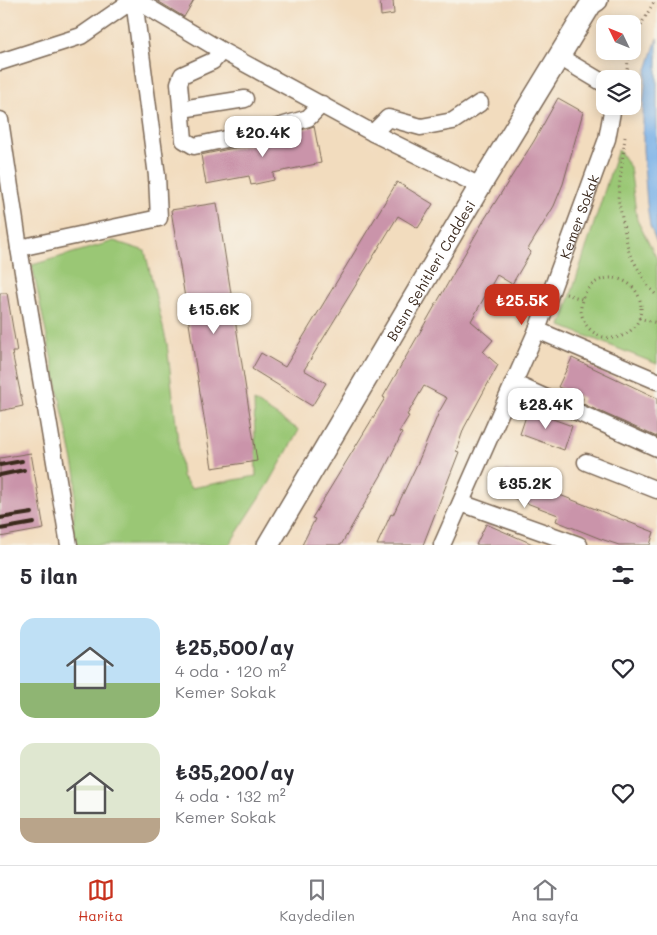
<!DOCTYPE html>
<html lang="tr">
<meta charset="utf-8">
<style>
:root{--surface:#fff;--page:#f2f2f3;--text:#2b2b33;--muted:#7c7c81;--line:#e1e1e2;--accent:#c8321e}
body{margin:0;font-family:Mali,sans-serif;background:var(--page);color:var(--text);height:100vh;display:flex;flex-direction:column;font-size:19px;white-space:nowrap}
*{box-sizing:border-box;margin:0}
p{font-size:16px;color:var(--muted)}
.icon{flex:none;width:28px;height:28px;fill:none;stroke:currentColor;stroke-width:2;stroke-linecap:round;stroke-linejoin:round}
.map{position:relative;height:545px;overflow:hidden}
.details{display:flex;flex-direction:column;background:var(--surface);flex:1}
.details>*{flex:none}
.needle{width:32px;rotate:313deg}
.fabs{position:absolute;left:596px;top:15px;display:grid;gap:10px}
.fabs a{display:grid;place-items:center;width:45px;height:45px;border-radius:10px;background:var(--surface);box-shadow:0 2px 12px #0003;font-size:25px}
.price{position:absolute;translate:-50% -42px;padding:0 11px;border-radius:10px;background:#fff;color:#222;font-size:16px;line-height:32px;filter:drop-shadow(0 1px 2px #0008)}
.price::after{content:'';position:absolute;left:50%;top:30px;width:15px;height:11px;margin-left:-8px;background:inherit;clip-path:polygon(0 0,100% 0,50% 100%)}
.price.active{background:var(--accent);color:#fff}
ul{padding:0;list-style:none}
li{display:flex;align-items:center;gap:15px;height:125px;padding:0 20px}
li span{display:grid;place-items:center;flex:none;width:140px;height:100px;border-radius:15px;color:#555}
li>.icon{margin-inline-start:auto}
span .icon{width:60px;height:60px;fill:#fffc;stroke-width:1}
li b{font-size:21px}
h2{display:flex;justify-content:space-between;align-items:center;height:60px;padding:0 20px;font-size:21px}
.menu{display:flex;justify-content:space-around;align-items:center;height:70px;border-top:1px solid var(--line);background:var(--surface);font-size:14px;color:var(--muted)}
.menu a{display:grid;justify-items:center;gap:2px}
.menu .active{color:var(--accent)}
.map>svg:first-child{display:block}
.green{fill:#9ac774;stroke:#6a7849}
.water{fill:#78b0e8;stroke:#5a6d83}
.building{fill:#ca94aa}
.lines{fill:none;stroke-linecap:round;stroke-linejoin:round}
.minor-casing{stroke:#7b6856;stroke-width:19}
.major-casing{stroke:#7b6856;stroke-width:24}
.path{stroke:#7b6856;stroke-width:3;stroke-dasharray:1 4;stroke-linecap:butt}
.minor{stroke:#fff;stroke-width:16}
.major{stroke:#fff;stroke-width:21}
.rail{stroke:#3b2a1e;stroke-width:4}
.labels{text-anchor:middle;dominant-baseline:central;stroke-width:4.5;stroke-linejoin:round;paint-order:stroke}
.street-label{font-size:14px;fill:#3b2a1e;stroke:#f7f3e8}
</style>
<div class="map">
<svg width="657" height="545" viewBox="0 0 657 545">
<rect width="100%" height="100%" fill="#f7f3e8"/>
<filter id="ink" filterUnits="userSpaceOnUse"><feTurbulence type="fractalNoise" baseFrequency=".02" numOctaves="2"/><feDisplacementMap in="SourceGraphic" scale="10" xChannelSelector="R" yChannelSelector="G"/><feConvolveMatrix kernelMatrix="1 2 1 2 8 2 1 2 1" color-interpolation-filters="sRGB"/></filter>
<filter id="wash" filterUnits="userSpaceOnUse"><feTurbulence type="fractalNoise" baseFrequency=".0096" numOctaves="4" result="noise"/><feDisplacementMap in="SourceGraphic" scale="20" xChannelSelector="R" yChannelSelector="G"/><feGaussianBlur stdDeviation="1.12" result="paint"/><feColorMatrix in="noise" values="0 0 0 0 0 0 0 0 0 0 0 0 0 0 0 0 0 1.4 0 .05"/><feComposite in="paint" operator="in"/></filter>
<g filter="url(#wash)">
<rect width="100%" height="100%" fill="#f2dcbe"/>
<!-- green -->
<g class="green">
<path d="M 618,149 L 630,167 L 637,220 L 657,259 L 657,364 L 561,326 Z"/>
<path d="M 114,241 L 145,251 L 167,344 L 182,476 L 191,488 L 256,476 L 254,401 L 299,430 L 270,482 L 229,545 L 72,545 L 76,476 L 32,265 Z"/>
</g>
<!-- water -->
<path class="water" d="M 657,38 L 657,243 L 650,226 L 647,204 L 643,150 L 643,110 L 646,73 Z"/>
<g id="blocks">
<!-- building -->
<g class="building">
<path d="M 156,0 L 194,0 L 184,17 Z"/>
<path d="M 393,0 L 394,14 L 381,16 L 380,1 Z"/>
<path d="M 558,98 L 583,112 L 563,184 L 554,206 L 528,249 L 531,252 L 512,284 L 497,275 L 471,321 L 493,340 L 483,352 L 498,365 L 464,428 L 456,451 L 459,452 L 423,545 L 377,545 L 391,514 L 393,515 L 419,460 L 439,412 L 447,398 L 424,386 L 407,415 L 409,416 L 399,432 L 402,433 L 383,472 L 341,545 L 302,545 L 315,519 L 312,518 L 385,398 L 383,397 L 484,220 L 534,141 Z"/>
<path d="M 314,126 L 321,163 L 273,173 L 274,180 L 251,185 L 249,176 L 206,184 L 201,155 L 267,141 Z"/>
<path d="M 397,182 L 433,204 L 418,228 L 398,216 L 304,370 L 326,383 L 312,406 L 252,369 L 261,353 L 285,367 Z"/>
<path d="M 217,203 L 257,461 L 212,468 L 171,210 Z"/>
<path d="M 0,293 L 7,293 L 17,352 L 12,352 L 23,406 L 0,411 Z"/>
<path d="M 572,358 L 657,398 L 657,437 L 581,403 L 583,398 L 558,387 Z"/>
<path d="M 528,410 L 572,426 L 564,450 L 520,434 Z"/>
<path d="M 31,453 L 44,529 L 0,537 L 0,458 Z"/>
<path d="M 506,470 L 549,487 L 547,490 L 654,532 L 650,545 L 619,545 L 601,539 L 556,521 L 558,515 L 498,492 Z"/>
<path d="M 486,524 L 535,545 L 476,545 Z"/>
</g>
</g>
</g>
<g filter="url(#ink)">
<use href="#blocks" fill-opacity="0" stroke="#7b6856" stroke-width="1"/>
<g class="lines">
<defs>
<g id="minor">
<path d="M 136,0 L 222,51 L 373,133 L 480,186"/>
<path d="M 222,51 L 213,61 L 182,75 L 179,83 L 184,140 L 194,146 L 264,131 L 308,118 L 322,104"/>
<path d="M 0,62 L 81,36 L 133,0"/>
<path d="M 568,62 L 605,84"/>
<path d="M 182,109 L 245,99"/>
<path d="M 0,120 L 19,248 L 69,545"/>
<path d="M 373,133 L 388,118 L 421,127 L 453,121 L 480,103"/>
<path d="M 19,248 L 159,218 L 157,176 L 134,0"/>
<path d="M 537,330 L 657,381"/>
<path d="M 513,383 L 657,448"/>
<path d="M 586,462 L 657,490"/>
<path d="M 461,503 L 579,545"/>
<path id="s1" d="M 442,545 L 537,330 L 607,139 L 613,106"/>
</g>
<g id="major">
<path id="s2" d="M 268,545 L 480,186 L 591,4 L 597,0"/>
</g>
</defs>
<!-- minor casing -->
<use href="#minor" class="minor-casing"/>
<!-- major casing -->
<use href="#major" class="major-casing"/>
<!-- path -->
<g class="path">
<path d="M 632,49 L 643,21 L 655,0"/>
<path d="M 626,79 L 628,61 L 632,51"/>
<path d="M 625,137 L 618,198 L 629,253 L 648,286 L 657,296"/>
<circle cx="611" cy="308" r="30"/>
<path d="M 566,294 L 582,299"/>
<path d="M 639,318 L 657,323"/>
</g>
<!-- minor -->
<use href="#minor" class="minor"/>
<!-- major -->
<use href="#major" class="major"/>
<!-- rail -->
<g class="rail">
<path d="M 0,465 L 22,461"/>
<path d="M 0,475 L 24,470"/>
<path d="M 0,518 L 32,513"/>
<path d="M 0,529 L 34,523"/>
</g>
</g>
</g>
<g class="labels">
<!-- street labels -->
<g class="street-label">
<text stroke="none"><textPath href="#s1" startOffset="356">Kemer Sokak</textPath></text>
<text stroke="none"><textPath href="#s2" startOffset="319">Basın Şehitleri Caddesi</textPath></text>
</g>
</g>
</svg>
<div class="fabs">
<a><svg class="needle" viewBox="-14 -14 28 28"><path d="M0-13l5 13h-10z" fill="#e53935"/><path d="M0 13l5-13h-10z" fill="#7c7c81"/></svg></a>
<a><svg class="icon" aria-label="layers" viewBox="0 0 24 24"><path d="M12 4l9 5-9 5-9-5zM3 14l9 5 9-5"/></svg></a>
</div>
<b class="price" style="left:263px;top:158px">₺20.4K</b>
<b class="price active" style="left:522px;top:326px">₺25.5K</b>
<b class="price" style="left:214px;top:335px">₺15.6K</b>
<b class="price" style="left:546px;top:430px">₺28.4K</b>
<b class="price" style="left:525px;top:509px">₺35.2K</b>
</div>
<section class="details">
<h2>5 ilan<svg class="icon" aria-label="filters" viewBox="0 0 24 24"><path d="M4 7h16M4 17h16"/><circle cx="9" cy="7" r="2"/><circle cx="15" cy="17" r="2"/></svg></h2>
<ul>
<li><span style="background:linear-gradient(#bfe0f5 65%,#8fb573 0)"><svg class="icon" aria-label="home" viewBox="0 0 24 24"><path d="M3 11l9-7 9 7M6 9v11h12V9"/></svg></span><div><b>₺25,500/ay</b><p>4 oda · 120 m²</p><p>Kemer Sokak</p></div><svg class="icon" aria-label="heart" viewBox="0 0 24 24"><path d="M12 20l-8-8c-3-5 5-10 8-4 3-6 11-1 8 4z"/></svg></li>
<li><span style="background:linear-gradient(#dfe7d0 75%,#b9a48a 0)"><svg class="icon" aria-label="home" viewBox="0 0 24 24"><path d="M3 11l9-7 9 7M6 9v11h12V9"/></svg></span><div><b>₺35,200/ay</b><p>4 oda · 132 m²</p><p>Kemer Sokak</p></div><svg class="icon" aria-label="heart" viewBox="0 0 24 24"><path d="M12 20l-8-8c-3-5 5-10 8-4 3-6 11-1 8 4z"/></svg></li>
</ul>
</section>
<nav class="menu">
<a class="active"><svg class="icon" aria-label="map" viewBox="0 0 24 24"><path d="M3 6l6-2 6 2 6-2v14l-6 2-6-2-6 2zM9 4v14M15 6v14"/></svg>Harita</a>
<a><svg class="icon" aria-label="saved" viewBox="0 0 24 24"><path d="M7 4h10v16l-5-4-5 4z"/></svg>Kaydedilen</a>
<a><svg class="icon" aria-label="home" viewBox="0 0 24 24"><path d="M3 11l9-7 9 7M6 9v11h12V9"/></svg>Ana sayfa</a>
</nav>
